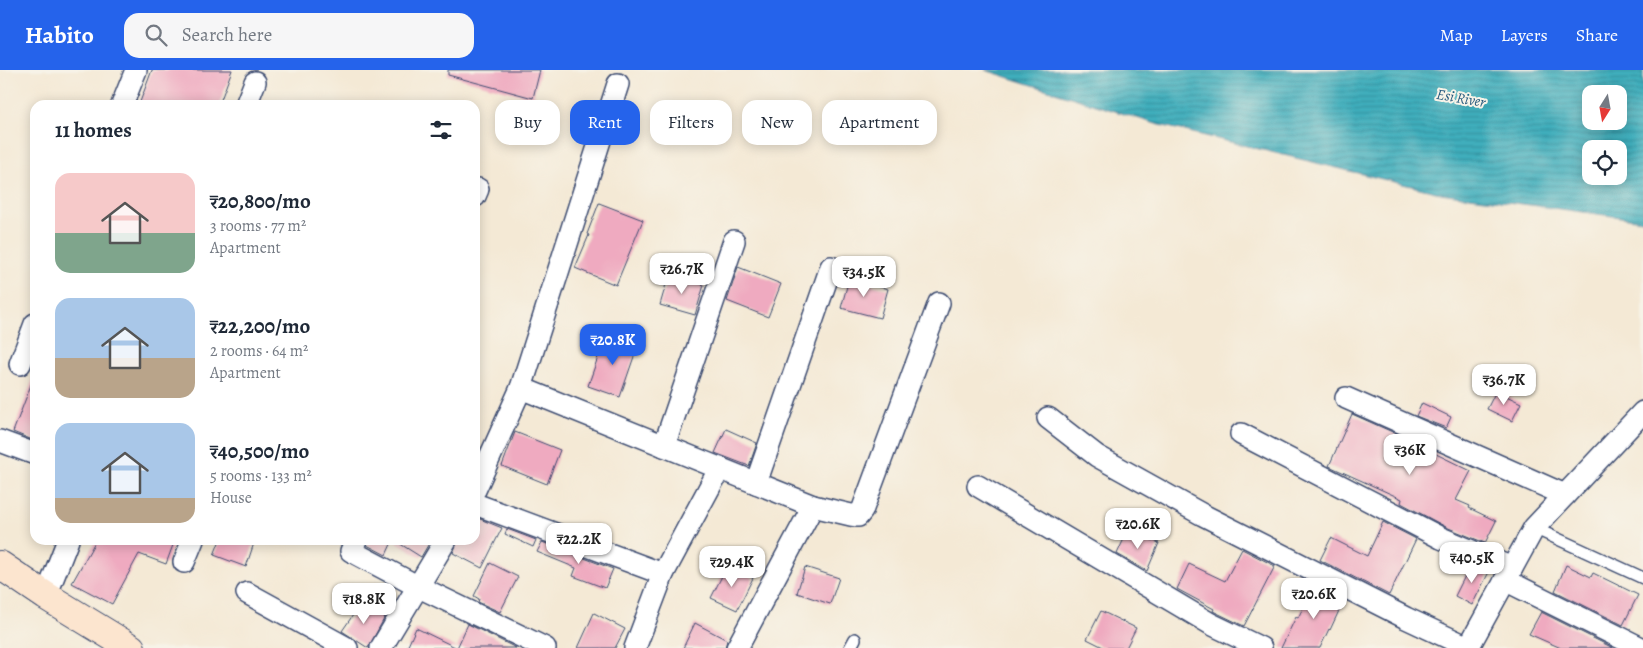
<!DOCTYPE html>
<meta charset="utf-8">
<style>
:root{--surface:#fff;--page:#f6f6f7;--text:#1f2937;--muted:#747a83;--accent:#2563eb}
body{margin:0;font-family:Alegreya,serif;background:var(--page);color:var(--text);height:100vh;display:flex;flex-direction:column;font-size:19px;white-space:nowrap}
*{box-sizing:border-box;margin:0}
p{font-size:16px;color:var(--muted)}
.icon{flex:none;width:28px;height:28px;fill:none;stroke:currentColor;stroke-width:2;stroke-linecap:round;stroke-linejoin:round}
.map{position:relative;flex:1;overflow:hidden}
.sheet{position:absolute;left:30px;top:30px;width:450px;height:445px;display:flex;flex-direction:column;background:var(--surface);border-radius:15px;box-shadow:0 2px 12px #0003}
.sheet>*{flex:none}
.guide{position:absolute;left:495px;top:30px;width:475px;height:45px;display:flex;gap:10px}
.needle{width:32px;rotate:191deg}
.controls{position:absolute;left:1582px;top:15px;display:grid;gap:10px}
.controls a{display:grid;place-items:center;width:45px;height:45px;border-radius:10px;background:var(--surface);box-shadow:0 2px 12px #0003;font-size:25px}
.price{position:absolute;translate:-50% -42px;padding:0 11px;border-radius:10px;background:#fff;color:#222;font-size:16px;line-height:32px;filter:drop-shadow(0 1px 2px #0008)}
.price::after{content:'';position:absolute;left:50%;top:30px;width:15px;height:11px;margin-left:-8px;background:inherit;clip-path:polygon(0 0,100% 0,50% 100%)}
.price.current{background:var(--accent);color:#fff}
ul{padding:0;list-style:none}
li{display:flex;align-items:center;gap:15px;height:125px;padding:0 25px}
li span{display:grid;place-items:center;flex:none;width:140px;height:100px;border-radius:15px;color:#555}
li>.icon{margin-inline-start:auto}
span .icon{width:60px;height:60px;fill:#fffc;stroke-width:1}
li b{font-size:21px}
h2{display:flex;justify-content:space-between;align-items:center;height:60px;padding:0 25px;font-size:21px}
.chip{padding:0 18px;border-radius:15px;background:var(--surface);box-shadow:0 2px 12px #0003;font-size:18px;line-height:45px}
.chip.current{background:var(--accent);color:#fff}
header{display:flex;align-items:center;gap:30px;box-sizing:border-box;height:70px;padding:0 25px;background:var(--accent);color:#fff}
header strong{font-size:24px}
nav{display:flex;gap:28px;margin-inline-start:auto;font-size:18px}
.search{width:350px;height:45px;background:var(--page);display:flex;align-items:center;gap:12px;box-sizing:border-box;padding:0 18px;border-radius:15px;color:var(--muted);font-size:19px}
.map>svg:first-child{display:block}
.water{fill:url(#water-rules);stroke:#2d6e8d;fill-rule:evenodd}
.building{fill:#efaac0}
.lines{fill:none;stroke-linecap:round;stroke-linejoin:round}
.lane-casing{stroke:#3c4b70;stroke-width:14}
.street-casing{stroke:#3c4b70;stroke-width:24}
.secondary-casing{stroke:#3c4b70;stroke-width:30}
.lane{stroke:#fff;stroke-width:11}
.street{stroke:#fff;stroke-width:21}
.secondary{stroke:#fce5cf;stroke-width:28}
.labels{text-anchor:middle;dominant-baseline:central;stroke-width:4;stroke-linejoin:round;paint-order:stroke}
.water-label{font-size:15px;font-style:italic;fill:#285b7f;stroke:#f7f3e8}
</style>
<header>
<strong>Habito</strong>
<div class="search"><svg class="icon" aria-label="search" viewBox="0 0 24 24"><circle cx="10" cy="10" r="6"/><path d="M15 15l6 6"/></svg>Search here</div>
<nav><a>Map</a><a>Layers</a><a>Share</a></nav>
</header>
<div class="map">
<svg width="1643" height="578" viewBox="0 0 1643 578">
<defs>
<pattern id="water-rules" width="6" height="5" patternUnits="userSpaceOnUse" patternTransform="scale(1.25)"><rect width="6" height="5" fill="#3faebc"/><path d="M0 2.5h6" fill="none" stroke="#348e9c"/></pattern>
</defs>
<rect width="100%" height="100%" fill="#f7f3e8"/>
<filter id="ink" filterUnits="userSpaceOnUse"><feTurbulence type="fractalNoise" baseFrequency=".02" numOctaves="2"/><feDisplacementMap in="SourceGraphic" scale="10" xChannelSelector="R" yChannelSelector="G"/><feConvolveMatrix kernelMatrix="1 2 1 2 8 2 1 2 1" color-interpolation-filters="sRGB"/></filter>
<filter id="wash" filterUnits="userSpaceOnUse"><feTurbulence type="fractalNoise" baseFrequency=".0096" numOctaves="4" result="noise"/><feDisplacementMap in="SourceGraphic" scale="20" xChannelSelector="R" yChannelSelector="G"/><feGaussianBlur stdDeviation="1.12" result="paint"/><feColorMatrix in="noise" values="0 0 0 0 0 0 0 0 0 0 0 0 0 0 0 0 0 1.4 0 .05"/><feComposite in="paint" operator="in"/></filter>
<g filter="url(#wash)">
<rect width="100%" height="100%" fill="#f4e9d5"/>
<!-- water -->
<path class="water" d="M 985,0 L 1643,0 L 1643,150 L 1440,123 L 1156,54 ZM 1591,24 L 1619,24 L 1619,51 L 1591,51 ZM 1591,79 L 1619,79 L 1619,106 L 1591,106 Z"/>
<g id="blocks">
<!-- building -->
<g class="building">
<path d="M 152,0 L 232,0 L 219,35 L 149,35 L 140,32 Z"/>
<path d="M 448,0 L 540,0 L 533,28 L 448,5 Z"/>
<path d="M 599,133 L 643,150 L 616,215 L 575,198 L 589,165 L 587,164 Z"/>
<path d="M 738,197 L 781,214 L 768,247 L 727,231 Z"/>
<path d="M 669,204 L 704,215 L 695,245 L 660,235 Z"/>
<path d="M 849,209 L 888,219 L 880,248 L 841,238 Z"/>
<path d="M 606,264 L 638,275 L 620,327 L 588,316 Z"/>
<path d="M 34,307 L 35,308 L 35,371 L 13,362 Z"/>
<path d="M 1496,321 L 1521,333 L 1512,351 L 1487,339 Z"/>
<path d="M 1422,333 L 1451,347 L 1446,358 L 1416,346 Z"/>
<path d="M 1352,344 L 1435,381 L 1434,383 L 1471,401 L 1456,430 L 1470,436 L 1469,438 L 1496,451 L 1485,473 L 1446,457 L 1401,433 L 1402,429 L 1329,396 Z"/>
<path d="M 726,359 L 757,373 L 749,396 L 715,383 Z"/>
<path d="M 515,362 L 560,380 L 547,414 L 502,396 Z"/>
<path d="M 475,447 L 502,458 L 482,498 L 453,483 L 458,470 L 475,470 Z"/>
<path d="M 1383,452 L 1416,469 L 1389,525 L 1320,490 L 1331,468 L 1367,486 Z"/>
<path d="M 507,459 L 536,470 L 533,477 L 505,464 Z"/>
<path d="M 1128,460 L 1159,473 L 1147,501 L 1117,484 Z"/>
<path d="M 96,470 L 160,470 L 173,475 L 166,494 L 139,484 L 112,534 L 72,513 Z"/>
<path d="M 220,470 L 255,470 L 246,497 L 214,485 Z"/>
<path d="M 368,470 L 393,470 L 386,485 L 367,475 Z"/>
<path d="M 394,470 L 431,470 L 421,487 Z"/>
<path d="M 542,472 L 613,499 L 605,518 L 573,506 L 576,498 L 537,482 Z"/>
<path d="M 1242,479 L 1275,496 L 1244,556 L 1217,543 L 1213,541 L 1214,539 L 1177,519 L 1189,494 L 1225,511 Z"/>
<path d="M 490,493 L 518,507 L 500,542 L 478,532 L 479,529 L 474,526 Z"/>
<path d="M 1471,494 L 1489,502 L 1472,535 L 1455,526 Z"/>
<path d="M 1566,495 L 1591,507 L 1593,503 L 1638,525 L 1623,555 L 1555,521 Z"/>
<path d="M 727,496 L 753,508 L 737,540 L 711,528 Z"/>
<path d="M 805,497 L 839,508 L 830,534 L 797,523 Z"/>
<path d="M 1314,515 L 1344,530 L 1330,560 L 1329,559 L 1320,578 L 1281,578 L 1296,547 L 1298,548 Z"/>
<path d="M 362,532 L 385,547 L 368,578 L 342,561 Z"/>
<path d="M 1101,541 L 1136,558 L 1126,578 L 1105,578 L 1087,569 Z"/>
<path d="M 1541,542 L 1613,578 L 1561,578 L 1529,564 Z"/>
<path d="M 594,543 L 625,559 L 615,578 L 578,578 Z"/>
<path d="M 695,553 L 727,570 L 725,578 L 683,578 Z"/>
<path d="M 468,554 L 516,578 L 457,578 Z"/>
<path d="M 416,558 L 457,578 L 407,578 Z"/>
</g>
</g>
</g>
<g filter="url(#ink)">
<use href="#blocks" fill-opacity="0" stroke="#3c4b70" stroke-width="1"/>
<g class="lines">
<defs>
<g id="lane">
<path d="M 1534,458 L 1643,508"/>
<path d="M 850,578 L 855,569"/>
</g>
<g id="street">
<path d="M 122,35 L 136,0"/>
<path d="M 246,35 L 255,12"/>
<path d="M 475,126 L 478,119"/>
<path d="M 20,294 L 35,254"/>
<path d="M 521,318 L 813,436 L 737,578"/>
<path d="M 1346,328 L 1565,425"/>
<path d="M 1048,348 L 1097,386 L 1203,445 L 1406,548 L 1468,577"/>
<path d="M 1241,364 L 1441,468 L 1512,498"/>
<path d="M 0,371 L 35,384"/>
<path d="M 664,376 L 734,171"/>
<path d="M 756,413 L 831,197"/>
<path d="M 978,416 L 1211,554 L 1261,578"/>
<path d="M 475,420 L 521,318 L 618,14"/>
<path d="M 475,434 L 663,504"/>
<path d="M 813,436 L 851,445 L 858,446 L 862,441 L 939,233"/>
<path d="M 356,470 L 351,481 L 417,516 L 545,578"/>
<path d="M 184,492 L 193,470"/>
<path d="M 1505,510 L 1641,578"/>
<path d="M 247,523 L 347,578"/>
<path d="M 46,526 L 68,470"/>
<path d="M 381,578 L 446,470"/>
<path d="M 635,578 L 663,504 L 720,398"/>
<path d="M 1468,578 L 1534,458 L 1643,342"/>
</g>
<path id="secondary" d="M 0,495 L 46,526 L 131,578"/>
</defs>
<!-- lane casing -->
<use href="#lane" class="lane-casing"/>
<!-- street casing -->
<use href="#street" class="street-casing"/>
<!-- secondary casing -->
<use href="#secondary" class="secondary-casing"/>
<!-- lane -->
<use href="#lane" class="lane"/>
<!-- street -->
<use href="#street" class="street"/>
<!-- secondary -->
<use href="#secondary" class="secondary"/>
</g>
</g>
<g class="labels">
<!-- water labels -->
<g class="water-label">
<text transform="translate(1461 28) rotate(10)">Esi River</text>
</g>
</g>
</svg>
<div class="controls">
<a><svg class="needle" viewBox="-14 -14 28 28"><path d="M0-13l5 13h-10z" fill="#e53935"/><path d="M0 13l5-13h-10z" fill="#747a83"/></svg></a>
<a><svg class="icon" aria-label="locate" viewBox="0 0 24 24"><circle cx="12" cy="12" r="6"/><path d="M12 2v4M12 18v4M2 12h4M18 12h4"/></svg></a>
</div>
<b class="price" style="left:682px;top:225px">₹26.7K</b>
<b class="price" style="left:864px;top:228px">₹34.5K</b>
<b class="price current" style="left:613px;top:296px">₹20.8K</b>
<b class="price" style="left:1504px;top:336px">₹36.7K</b>
<b class="price" style="left:1410px;top:406px">₹36K</b>
<b class="price" style="left:1138px;top:480px">₹20.6K</b>
<b class="price" style="left:579px;top:495px">₹22.2K</b>
<b class="price" style="left:1472px;top:514px">₹40.5K</b>
<b class="price" style="left:732px;top:518px">₹29.4K</b>
<b class="price" style="left:1314px;top:550px">₹20.6K</b>
<b class="price" style="left:364px;top:555px">₹18.8K</b>
<div class="guide">
<a class="chip">Buy</a>
<a class="chip current">Rent</a>
<a class="chip">Filters</a>
<a class="chip">New</a>
<a class="chip">Apartment</a>
</div>
<section class="sheet">
<h2>11 homes<svg class="icon" aria-label="filters" viewBox="0 0 24 24"><path d="M4 7h16M4 17h16"/><circle cx="9" cy="7" r="2"/><circle cx="15" cy="17" r="2"/></svg></h2>
<ul>
<li><span style="background:linear-gradient(#f6c9c9 60%,#7fa58c 0)"><svg class="icon" aria-label="home" viewBox="0 0 24 24"><path d="M3 11l9-7 9 7M6 9v11h12V9"/></svg></span><div><b>₹20,800/mo</b><p>3 rooms · 77 m²</p><p>Apartment</p></div></li>
<li><span style="background:linear-gradient(#a9c7e8 60%,#b9a48a 0)"><svg class="icon" aria-label="home" viewBox="0 0 24 24"><path d="M3 11l9-7 9 7M6 9v11h12V9"/></svg></span><div><b>₹22,200/mo</b><p>2 rooms · 64 m²</p><p>Apartment</p></div></li>
<li><span style="background:linear-gradient(#a9c7e8 75%,#b9a48a 0)"><svg class="icon" aria-label="home" viewBox="0 0 24 24"><path d="M3 11l9-7 9 7M6 9v11h12V9"/></svg></span><div><b>₹40,500/mo</b><p>5 rooms · 133 m²</p><p>House</p></div></li>
</ul>
</section>
</div>
